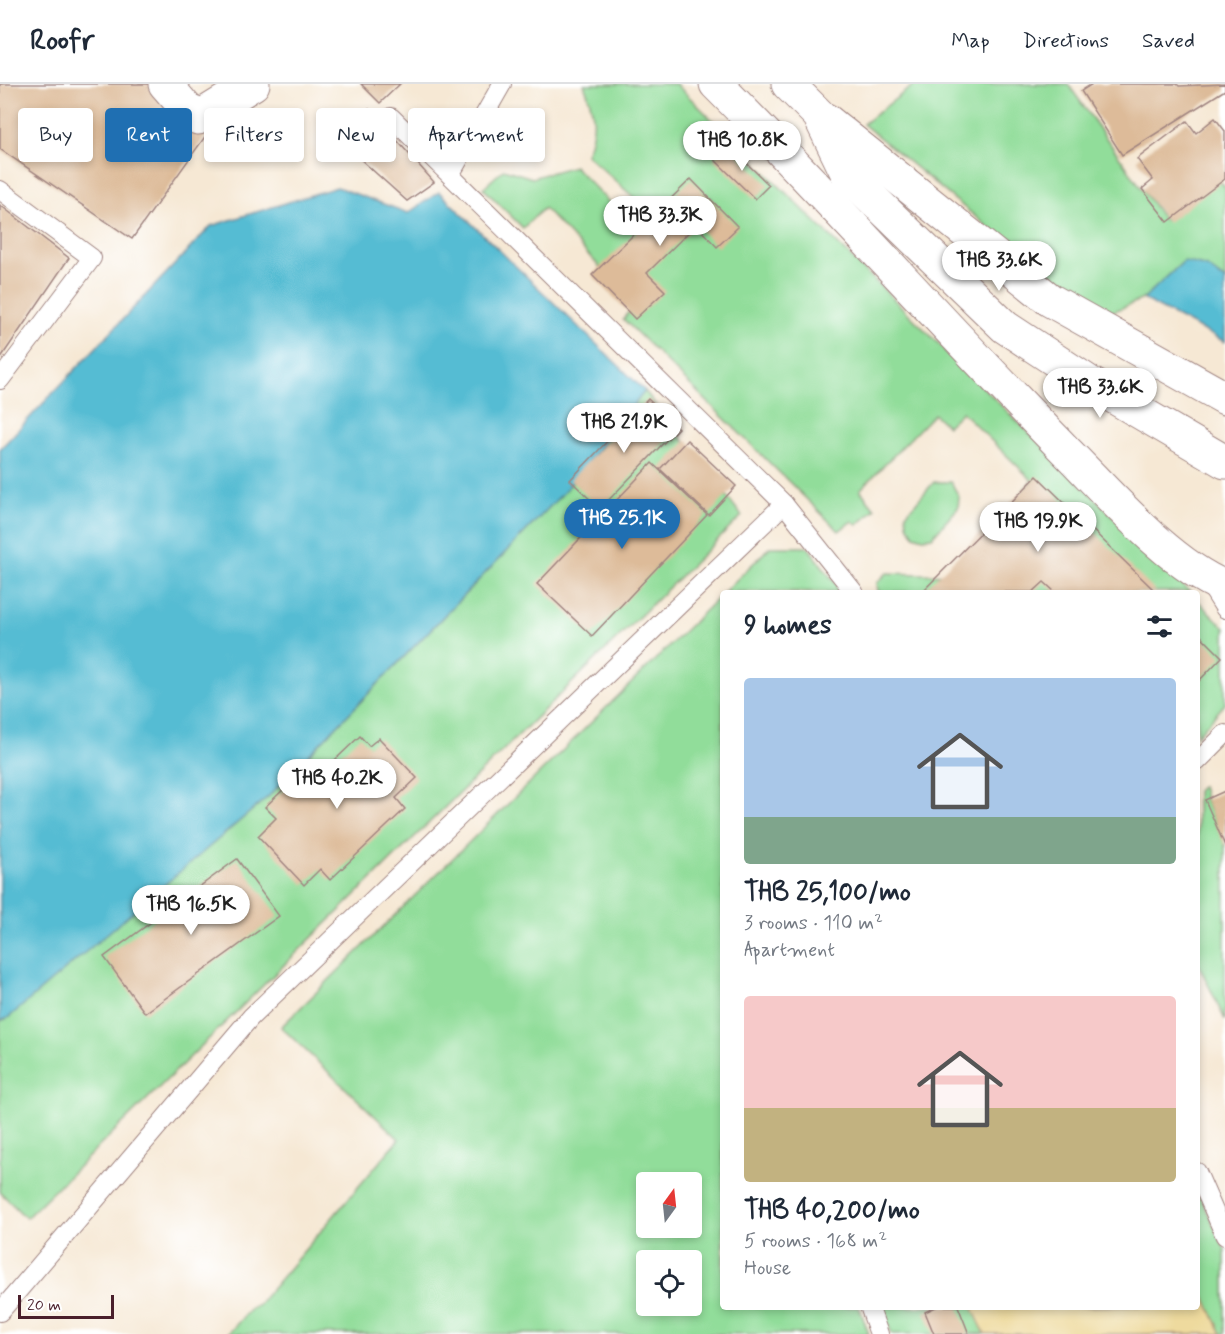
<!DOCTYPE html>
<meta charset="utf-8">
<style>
:root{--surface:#fff;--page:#f6f6f7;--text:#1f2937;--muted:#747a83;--line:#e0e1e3;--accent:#1f6fb2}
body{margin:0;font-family:Mynerve,sans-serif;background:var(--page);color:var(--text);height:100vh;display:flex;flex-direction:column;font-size:22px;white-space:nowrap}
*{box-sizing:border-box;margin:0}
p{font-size:20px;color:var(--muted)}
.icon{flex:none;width:33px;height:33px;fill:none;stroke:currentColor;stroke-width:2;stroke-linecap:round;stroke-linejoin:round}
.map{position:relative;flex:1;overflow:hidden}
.side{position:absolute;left:720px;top:506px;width:480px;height:720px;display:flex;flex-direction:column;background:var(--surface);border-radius:6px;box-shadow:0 3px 9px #0003}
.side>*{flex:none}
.hud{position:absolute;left:18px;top:24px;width:570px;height:54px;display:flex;gap:12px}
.needle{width:39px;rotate:15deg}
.fabs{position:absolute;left:636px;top:1088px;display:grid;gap:12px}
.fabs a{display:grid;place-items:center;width:66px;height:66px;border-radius:6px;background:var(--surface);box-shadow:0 3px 9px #0003;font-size:30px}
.scale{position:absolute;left:18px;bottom:15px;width:96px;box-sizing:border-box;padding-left:6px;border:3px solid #4a1f2b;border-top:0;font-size:16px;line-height:21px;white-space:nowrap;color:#4a1f2b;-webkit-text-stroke:4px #fff;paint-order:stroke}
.price{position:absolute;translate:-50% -51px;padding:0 14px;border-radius:21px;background:#fff;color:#222;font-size:20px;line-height:39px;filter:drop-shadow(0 2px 3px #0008)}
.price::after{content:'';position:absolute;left:50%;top:36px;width:18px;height:14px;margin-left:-9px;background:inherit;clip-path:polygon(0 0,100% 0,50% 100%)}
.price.active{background:var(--accent);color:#fff}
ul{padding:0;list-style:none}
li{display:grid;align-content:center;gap:12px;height:318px;padding:0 24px}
li span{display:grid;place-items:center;height:186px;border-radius:6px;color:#555}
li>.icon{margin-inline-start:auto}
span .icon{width:108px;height:108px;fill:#fffc;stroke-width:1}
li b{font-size:26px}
h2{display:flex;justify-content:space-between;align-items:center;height:72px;padding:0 24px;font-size:26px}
.pill{padding:0 21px;border-radius:6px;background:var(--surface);box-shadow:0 3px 9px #0003;font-size:21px;line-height:54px}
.pill.active{background:var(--accent);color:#fff}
header{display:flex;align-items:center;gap:36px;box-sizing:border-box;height:84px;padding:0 30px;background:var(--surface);border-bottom:2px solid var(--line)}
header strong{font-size:28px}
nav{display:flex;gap:33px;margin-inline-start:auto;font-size:21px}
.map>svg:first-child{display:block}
.green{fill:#91dd9a;stroke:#6e7e62;stroke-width:1.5;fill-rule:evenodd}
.sand{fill:#eeda9e;stroke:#9c7c64;stroke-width:1.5}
.water{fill:#55bcd3;stroke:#506e7f;stroke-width:1.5}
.building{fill:#db9}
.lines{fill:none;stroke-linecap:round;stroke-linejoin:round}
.service-casing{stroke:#a08480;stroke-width:20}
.minor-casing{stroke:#a08480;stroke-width:35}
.tertiary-casing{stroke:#a08480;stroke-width:35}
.service{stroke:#fff;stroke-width:18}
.minor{stroke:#fff;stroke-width:33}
.tertiary{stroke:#fff;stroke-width:33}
</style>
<header>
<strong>Roofr</strong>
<nav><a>Map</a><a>Directions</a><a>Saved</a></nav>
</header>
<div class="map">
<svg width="1225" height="1250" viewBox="0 0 1225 1250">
<rect width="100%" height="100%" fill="#fff"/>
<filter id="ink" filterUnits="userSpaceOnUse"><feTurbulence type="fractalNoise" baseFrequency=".0167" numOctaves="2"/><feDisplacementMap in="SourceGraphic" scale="12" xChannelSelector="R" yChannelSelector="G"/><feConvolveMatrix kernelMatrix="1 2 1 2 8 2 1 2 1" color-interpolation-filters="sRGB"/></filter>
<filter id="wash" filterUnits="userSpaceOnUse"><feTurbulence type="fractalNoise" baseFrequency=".008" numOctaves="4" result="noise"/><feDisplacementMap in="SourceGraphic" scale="24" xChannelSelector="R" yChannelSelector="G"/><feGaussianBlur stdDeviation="1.35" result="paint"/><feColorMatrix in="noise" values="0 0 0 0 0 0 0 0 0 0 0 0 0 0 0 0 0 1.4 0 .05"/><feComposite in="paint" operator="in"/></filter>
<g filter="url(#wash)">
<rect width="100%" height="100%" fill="#f6e8d4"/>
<!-- green -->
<g class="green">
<path d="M 584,0 L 676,0 L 1190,508 L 878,508 L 877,499 L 887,489 L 951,491 L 1032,396 L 962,328 L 947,342 L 934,330 L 860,406 L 875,425 L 857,441 L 852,437 L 839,447 L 623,235 L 635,220 L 544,124 L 523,144 L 483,104 L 504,85 L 532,94 L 574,82 L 638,148 L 654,132 L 586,70 C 598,42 594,27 584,0 Z"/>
<path d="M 915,0 L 1068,0 L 1164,136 L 1217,94 L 1225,103 L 1225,196 L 1207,183 L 1184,177 L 1143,215 L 1110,229 L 1062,204 L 863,40 Z"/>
<path d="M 645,307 L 742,432 L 26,1134 L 0,1108 L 0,937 L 8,933 L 269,712 L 565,407 Z"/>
<path d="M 934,398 L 951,398 L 959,413 L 958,424 L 932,453 L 923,454 L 914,451 L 907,440 L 906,430 Z"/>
<path d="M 770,463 L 808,463 L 842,508 L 724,508 Z"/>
<path d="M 723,509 L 723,1222 L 859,1223 L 869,1250 L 228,1250 L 251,1224 L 259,1220 L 399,1055 L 281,943 ZM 646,1098 L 692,1098 L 692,1143 L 646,1143 ZM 646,1176 L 692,1176 L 692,1221 L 646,1221 Z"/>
<path d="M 1197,516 L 1225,544 L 1225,620 L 1197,652 Z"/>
<path d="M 1202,702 L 1205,716 L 1225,760 L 1225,936 L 1197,877 L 1197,707 Z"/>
<path d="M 1197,1106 L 1225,1166 L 1225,1250 L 892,1250 L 881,1223 L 1197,1222 Z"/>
</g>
<!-- sand -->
<path class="sand" d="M 1197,1196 L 1222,1250 L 985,1250 L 972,1223 L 1197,1222 Z"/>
<!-- water -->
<g class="water">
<path d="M 337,103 L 408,129 L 439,108 L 645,307 L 565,407 L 269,712 L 8,934 L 0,937 L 0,365 L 211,142 Z"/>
<path d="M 1184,177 L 1207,183 L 1225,196 L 1225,258 L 1143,215 Z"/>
</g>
<g id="blocks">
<!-- building -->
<g class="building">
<path d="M 0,0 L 157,0 L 175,23 L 207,50 L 132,155 L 0,65 Z"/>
<path d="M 361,0 L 400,0 L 380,19 Z"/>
<path d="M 1092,0 L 1177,0 L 1179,2 L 1225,0 L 1225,6 L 1122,71 L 1081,7 Z"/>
<path d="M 369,25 L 434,98 L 407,117 L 338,55 Z"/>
<path d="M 1215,34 L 1225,47 L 1225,95 L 1168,138 L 1142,105 L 1153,96 L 1137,75 L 1187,37 L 1196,49 Z"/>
<path d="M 728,61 L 769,101 L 755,115 L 714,75 Z"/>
<path d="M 691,95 L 738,143 L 717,163 L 696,141 L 647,189 L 665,207 L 635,235 L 592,191 Z"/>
<path d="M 0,121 L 69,174 L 0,275 Z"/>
<path d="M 648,315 L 678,344 L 600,425 L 570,396 Z"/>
<path d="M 687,356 L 736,402 L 709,431 L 660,385 Z"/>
<path d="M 652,379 L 707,431 L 592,552 L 537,500 Z"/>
<path d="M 1037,392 L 1156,508 L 1055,508 L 1044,498 L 1033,508 L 922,508 Z"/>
<path d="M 1197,548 L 1222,573 L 1197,599 Z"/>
<path d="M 360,652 L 369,662 L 379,654 L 417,694 L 396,714 L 405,725 L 330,796 L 320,785 L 304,801 L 258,752 L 276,734 L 265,723 L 305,685 L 315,695 Z"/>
<path d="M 1225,707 L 1225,762 L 1205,716 Z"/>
<path d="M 237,775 L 279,832 L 145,929 L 104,873 Z"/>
<path d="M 938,1222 L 958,1222 L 969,1250 L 934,1250 L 925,1228 Z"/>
</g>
</g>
</g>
<g filter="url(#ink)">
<use href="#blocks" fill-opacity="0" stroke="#a08480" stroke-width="1.5"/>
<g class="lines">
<defs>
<g id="service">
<path d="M 391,33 L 784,420 L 854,508"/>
<path d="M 450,91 L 502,0"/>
<path d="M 0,106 L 92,174 L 0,296"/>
<path d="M 1208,498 L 1225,525"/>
<path d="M 1197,678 L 1225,650"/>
<path d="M 1197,1088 L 1225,1152"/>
<path d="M 869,1222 L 879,1250"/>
<path d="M 0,1228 L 251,933 L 784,420"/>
</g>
<path id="minor" d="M 165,0 L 193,32 L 198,34 L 253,0"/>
<g id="tertiary">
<path d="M 716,0 C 836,120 948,247 1067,368 C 1109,410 1170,481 1225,503"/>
<path d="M 788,0 L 819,31 L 848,91 L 1005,243 L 1090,299 L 1225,378"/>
<path d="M 826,36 L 1050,216 L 1225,314"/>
</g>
</defs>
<!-- service casing -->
<use href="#service" class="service-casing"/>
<!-- minor casing -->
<use href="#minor" class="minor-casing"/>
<!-- tertiary casing -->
<use href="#tertiary" class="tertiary-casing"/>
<!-- service -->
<use href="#service" class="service"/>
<!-- minor -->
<use href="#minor" class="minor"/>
<!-- tertiary -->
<use href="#tertiary" class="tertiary"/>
</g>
</g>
</svg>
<div class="fabs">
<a><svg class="needle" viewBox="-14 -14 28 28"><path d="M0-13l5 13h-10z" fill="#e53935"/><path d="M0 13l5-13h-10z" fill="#747a83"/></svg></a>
<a><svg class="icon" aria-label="locate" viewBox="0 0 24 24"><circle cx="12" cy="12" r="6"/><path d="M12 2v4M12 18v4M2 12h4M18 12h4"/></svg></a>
</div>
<div class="scale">20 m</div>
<b class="price" style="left:742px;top:88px">THB 10.8K</b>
<b class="price" style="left:660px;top:163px">THB 33.3K</b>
<b class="price" style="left:999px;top:208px">THB 33.6K</b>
<b class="price" style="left:1100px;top:335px">THB 33.6K</b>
<b class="price" style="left:624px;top:370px">THB 21.9K</b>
<b class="price active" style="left:622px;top:466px">THB 25.1K</b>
<b class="price" style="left:1038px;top:469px">THB 19.9K</b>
<b class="price" style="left:337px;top:726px">THB 40.2K</b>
<b class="price" style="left:191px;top:852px">THB 16.5K</b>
<div class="hud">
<a class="pill">Buy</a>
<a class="pill active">Rent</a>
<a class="pill">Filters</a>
<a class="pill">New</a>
<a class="pill">Apartment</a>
</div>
<section class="side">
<h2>9 homes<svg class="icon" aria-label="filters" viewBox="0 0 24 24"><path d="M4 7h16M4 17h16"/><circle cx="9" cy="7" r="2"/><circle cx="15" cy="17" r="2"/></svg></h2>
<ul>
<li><span style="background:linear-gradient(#a9c7e8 75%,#7fa58c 0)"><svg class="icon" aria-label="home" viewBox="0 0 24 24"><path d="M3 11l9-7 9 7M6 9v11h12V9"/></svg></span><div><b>THB 25,100/mo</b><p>3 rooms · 110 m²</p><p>Apartment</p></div></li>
<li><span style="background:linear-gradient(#f6c9c9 60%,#c2b280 0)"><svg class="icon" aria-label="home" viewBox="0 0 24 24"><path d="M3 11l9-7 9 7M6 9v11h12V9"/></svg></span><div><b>THB 40,200/mo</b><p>5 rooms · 168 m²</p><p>House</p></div></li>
</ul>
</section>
</div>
